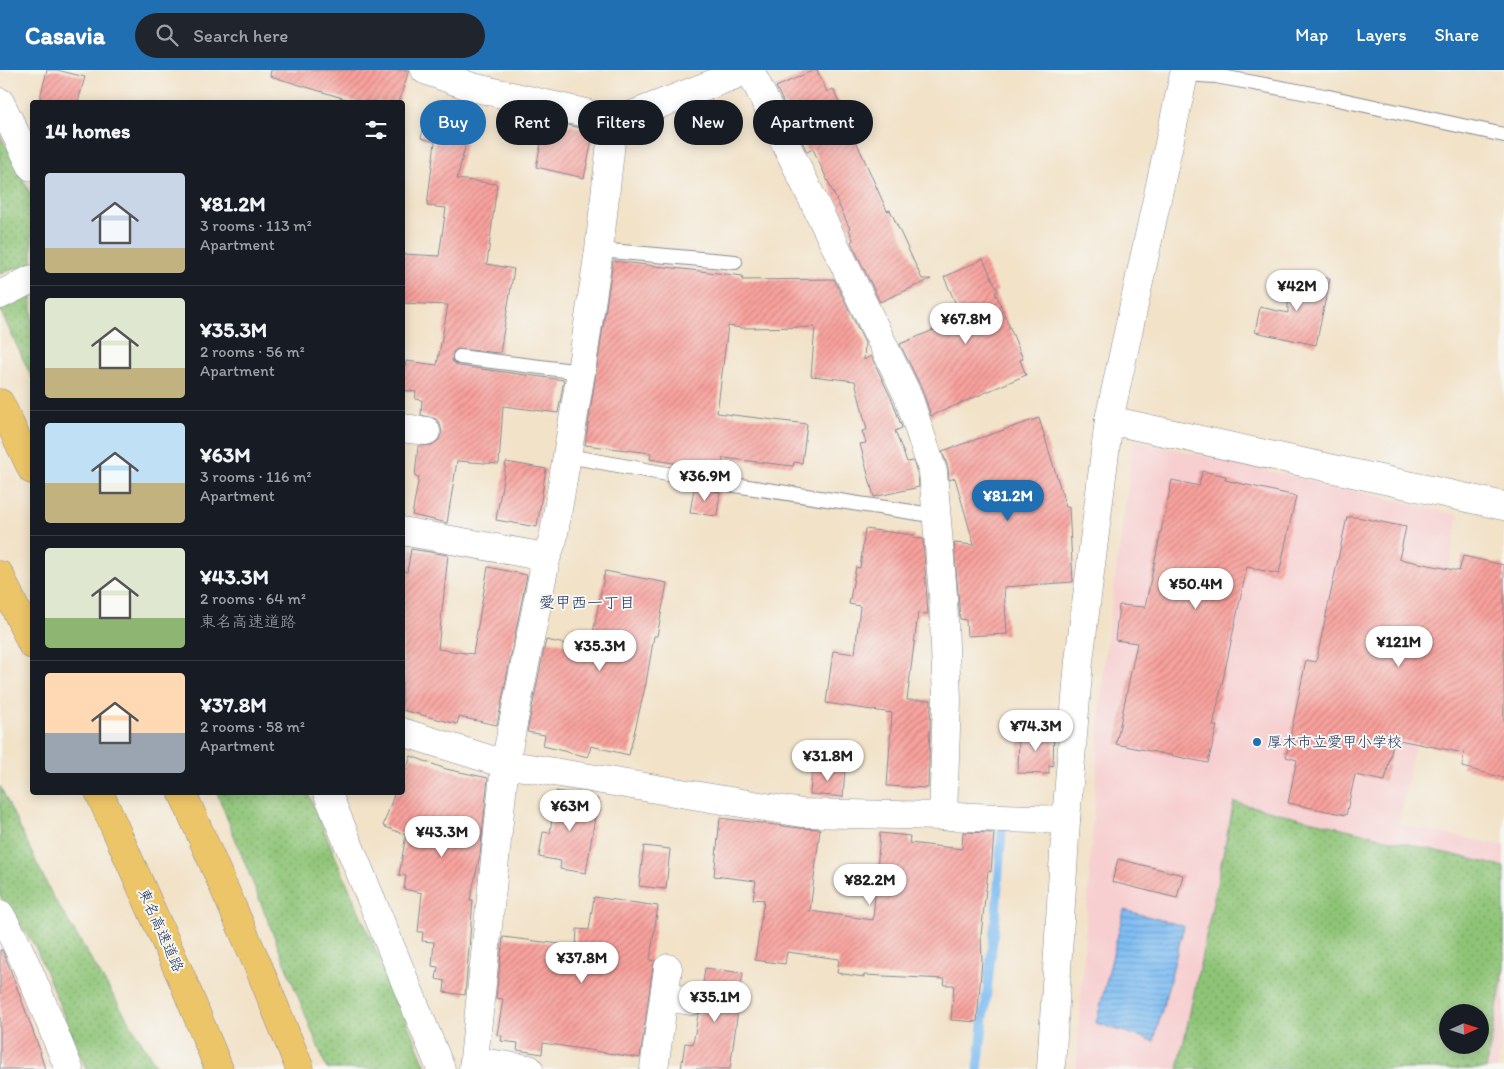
<!DOCTYPE html>
<meta charset="utf-8">
<style>
:root{--surface:#171b24;--page:#20242c;--text:#f1f3f6;--muted:#9ea1a6;--line:#363941;--accent:#1f6fb2}
body{margin:0;font-family:Itim,"Klee One",sans-serif;background:var(--page);color:var(--text);height:100vh;display:flex;flex-direction:column;font-size:19px;white-space:nowrap}
*{box-sizing:border-box;margin:0}
p{font-size:16px;color:var(--muted)}
.icon{flex:none;width:28px;height:28px;fill:none;stroke:currentColor;stroke-width:2;stroke-linecap:round;stroke-linejoin:round}
.map{position:relative;flex:1;overflow:hidden}
.side{position:absolute;left:30px;top:30px;width:375px;height:695px;display:flex;flex-direction:column;background:var(--surface);border-radius:5px;box-shadow:0 2px 12px #0003}
.side>*{flex:none}
.hud{position:absolute;left:420px;top:30px;width:475px;height:45px;display:flex;gap:10px}
.needle{width:32px;rotate:87deg}
.fabs{position:absolute;left:1439px;top:934px;display:grid;gap:10px}
.fabs a{display:grid;place-items:center;width:50px;height:50px;border-radius:50%;background:var(--surface);box-shadow:0 2px 12px #0003;font-size:25px}
.price{position:absolute;translate:-50% -42px;padding:0 11px;border-radius:18px;background:#fff;color:#222;font-size:16px;line-height:32px;filter:drop-shadow(0 1px 2px #0008)}
.price::after{content:'';position:absolute;left:50%;top:30px;width:15px;height:11px;margin-left:-8px;background:inherit;clip-path:polygon(0 0,100% 0,50% 100%)}
.price.selected{background:var(--accent);color:#fff}
ul{padding:0;list-style:none}
li{display:flex;align-items:center;gap:15px;height:125px;padding:0 15px}
li+li{border-top:1px solid var(--line)}
li span{display:grid;place-items:center;flex:none;width:140px;height:100px;border-radius:5px;color:#555}
li>.icon{margin-inline-start:auto}
span .icon{width:60px;height:60px;fill:#fffc;stroke-width:1}
li b{font-size:21px}
h2{display:flex;justify-content:space-between;align-items:center;height:60px;padding:0 15px;font-size:21px}
.chip{padding:0 18px;border-radius:22px;background:var(--surface);box-shadow:0 2px 12px #0003;font-size:18px;line-height:45px}
.chip.selected{background:var(--accent);color:#fff}
header{display:flex;align-items:center;gap:30px;box-sizing:border-box;height:70px;padding:0 25px;background:var(--accent);color:#fff}
header strong{font-size:24px}
nav{display:flex;gap:28px;margin-inline-start:auto;font-size:18px}
.search{width:350px;height:45px;background:var(--page);display:flex;align-items:center;gap:12px;box-sizing:border-box;padding:0 18px;border-radius:28px;color:var(--muted);font-size:19px}
.map>svg:first-child{display:block}
.built{fill:#f7cfd0;fill-rule:evenodd}
.park{fill:url(#park-dots);stroke:#547a6a;fill-rule:evenodd}
.water{fill:url(#water-rules);stroke:#4e76a8}
.lines{fill:none;stroke-linecap:round;stroke-linejoin:round}
.stream{stroke:#80bef3;stroke-width:9}
.building{fill:url(#building-hatch)}
.service-casing{stroke:#868893;stroke-width:16}
.minor-casing{stroke:#868893;stroke-width:29}
.tertiary-casing{stroke:#868893;stroke-width:29}
.motorway-casing{stroke:#868893;stroke-width:29}
.service{stroke:#fff;stroke-width:14}
.minor{stroke:#fff;stroke-width:28}
.tertiary{stroke:#fff;stroke-width:28}
.motorway{stroke:#edc569;stroke-width:28}
.poi-dot{fill:#1f6fb2;stroke:#f6f6f2;stroke-width:2}
.labels{text-anchor:middle;dominant-baseline:central;stroke-width:4;stroke-linejoin:round;paint-order:stroke}
.poi-label{font-size:15px;fill:#1b2f5e;stroke:#f6f6f2;text-anchor:start}
.street-label{font-size:15px;fill:#1b2f5e;stroke:#f6f6f2}
.neighbourhood-label{font-size:16px;fill:#1b2f5e;stroke:#f6f6f2}
</style>
<header>
<strong>Casavia</strong>
<div class="search"><svg class="icon" aria-label="search" viewBox="0 0 24 24"><circle cx="10" cy="10" r="6"/><path d="M15 15l6 6"/></svg>Search here</div>
<nav><a>Map</a><a>Layers</a><a>Share</a></nav>
</header>
<div class="map">
<svg width="1504" height="999" viewBox="0 0 1504 999">
<defs>
<pattern id="park-dots" width="8" height="8" patternUnits="userSpaceOnUse" patternTransform="scale(1.25)"><rect width="8" height="8" fill="#8ec476"/><path d="M2 2h.1M6 6h.1" fill="none" stroke="#73a064" stroke-width="1.8" stroke-linecap="round"/></pattern>
<pattern id="water-rules" width="6" height="5" patternUnits="userSpaceOnUse" patternTransform="scale(1.25)"><rect width="6" height="5" fill="#80bef3"/><path d="M0 2.5h6" fill="none" stroke="#689bc8"/></pattern>
<pattern id="building-hatch" width="6" height="6" patternUnits="userSpaceOnUse" patternTransform="scale(1.25)"><rect width="6" height="6" fill="#f9a19c"/><path d="M-1 1l2-2M0 6l6-6M5 7l2-2" fill="none" stroke="#c98482"/></pattern>
</defs>
<rect width="100%" height="100%" fill="#f6f6f2"/>
<filter id="ink" filterUnits="userSpaceOnUse"><feTurbulence type="fractalNoise" baseFrequency=".02" numOctaves="2"/><feDisplacementMap in="SourceGraphic" scale="10" xChannelSelector="R" yChannelSelector="G"/><feConvolveMatrix kernelMatrix="1 2 1 2 8 2 1 2 1" color-interpolation-filters="sRGB"/></filter>
<filter id="wash" filterUnits="userSpaceOnUse"><feTurbulence type="fractalNoise" baseFrequency=".0096" numOctaves="4" result="noise"/><feDisplacementMap in="SourceGraphic" scale="20" xChannelSelector="R" yChannelSelector="G"/><feGaussianBlur stdDeviation="1.12" result="paint"/><feColorMatrix in="noise" values="0 0 0 0 0 0 0 0 0 0 0 0 0 0 0 0 0 1.4 0 .05"/><feComposite in="paint" operator="in"/></filter>
<g filter="url(#wash)">
<rect width="100%" height="100%" fill="#f2e2c8"/>
<!-- built -->
<path class="built" d="M 1134,370 L 1459,445 L 1399,754 L 1504,776 L 1504,961 L 1497,999 L 1076,999 L 1104,591 ZM 1448,942 L 1480,942 L 1480,975 L 1448,975 Z"/>
<!-- park -->
<g class="park">
<path d="M 0,64 L 32,127 L 32,308 L 0,240 L 0,230 L 30,219 L 18,197 L 0,204 Z"/>
<path d="M 0,716 L 52,825 L 158,999 L 86,999 L 35,876 L 0,826 Z"/>
<path d="M 217,723 L 308,723 L 427,999 L 327,999 Z"/>
<path d="M 1234,732 L 1504,797 L 1504,899 L 1486,999 L 1178,999 ZM 1480,942 L 1480,975 L 1448,975 L 1448,942 Z"/>
</g>
<!-- water -->
<path class="water" d="M 1124,840 L 1184,856 L 1154,971 L 1096,953 Z"/>
<g class="lines">
<!-- stream -->
<path class="stream" d="M 978,999 L 996,844 L 1002,760"/>
</g>
<g id="blocks">
<!-- building -->
<g class="building">
<path d="M 47,0 L 57,0 L 85,7 L 78,32 L 39,32 Z"/>
<path d="M 271,0 L 409,0 L 399,32 L 356,32 L 270,6 Z"/>
<path d="M 814,0 L 817,0 L 827,22 L 833,19 L 887,141 L 890,140 L 922,209 L 931,209 L 880,232 L 851,172 L 853,170 L 849,159 L 850,159 L 813,79 L 807,82 L 776,17 Z"/>
<path d="M 430,34 L 473,45 L 457,109 L 497,114 L 487,194 L 514,199 L 500,283 L 457,279 L 453,282 L 452,291 L 459,296 L 564,310 L 558,343 L 503,336 L 499,394 L 457,391 L 447,453 L 412,445 L 419,407 L 415,406 L 418,376 L 432,375 L 439,370 L 442,362 L 440,354 L 436,349 L 421,345 L 422,330 L 415,329 L 416,322 L 402,320 L 406,291 L 437,295 L 448,235 L 402,233 L 402,184 L 439,186 L 446,138 L 427,136 L 435,72 L 421,68 Z"/>
<path d="M 546,50 L 594,61 L 584,108 L 536,97 Z"/>
<path d="M 983,189 L 998,221 L 995,222 L 1023,289 L 1020,290 L 1026,305 L 931,346 L 922,319 L 900,274 L 962,248 L 944,207 Z"/>
<path d="M 613,191 L 743,206 L 742,210 L 834,209 L 865,273 L 864,290 L 871,286 L 893,332 L 902,358 L 895,361 L 907,392 L 913,391 L 918,405 L 919,417 L 874,427 L 860,374 L 866,373 L 862,361 L 867,360 L 855,311 L 811,306 L 815,257 L 742,258 L 728,256 L 717,343 L 807,354 L 802,393 L 794,392 L 793,396 L 723,388 L 722,404 L 696,400 L 696,397 L 650,389 L 651,383 L 585,375 Z"/>
<path d="M 1288,208 L 1330,208 L 1316,275 L 1255,262 L 1260,237 L 1288,243 Z"/>
<path d="M 1039,348 L 1066,437 L 1069,437 L 1073,512 L 1004,517 L 1007,564 L 967,566 L 966,550 L 960,549 L 954,473 L 974,475 L 955,408 L 949,410 L 948,397 L 942,381 Z"/>
<path d="M 506,392 L 546,399 L 537,457 L 496,450 Z"/>
<path d="M 1202,401 L 1226,406 L 1225,410 L 1296,426 L 1279,504 L 1247,497 L 1213,656 L 1217,656 L 1208,693 L 1116,674 L 1137,573 L 1115,570 L 1119,535 L 1145,537 L 1172,410 L 1199,416 Z"/>
<path d="M 694,418 L 720,422 L 717,446 L 690,443 Z"/>
<path d="M 1347,447 L 1357,447 L 1406,457 L 1399,489 L 1459,501 L 1463,486 L 1504,495 L 1504,708 L 1462,697 L 1464,683 L 1394,669 L 1385,711 L 1355,705 L 1346,745 L 1288,733 L 1297,690 L 1286,687 L 1306,590 L 1316,592 Z"/>
<path d="M 865,459 L 914,465 L 913,468 L 923,469 L 928,544 L 918,543 L 907,630 L 931,630 L 928,718 L 887,716 L 892,643 L 826,633 L 833,581 L 855,584 L 860,536 L 849,534 L 856,497 L 860,498 Z"/>
<path d="M 411,479 L 448,485 L 438,579 L 473,584 L 488,497 L 527,505 L 497,655 L 459,647 L 457,654 L 402,640 L 402,501 L 407,502 Z"/>
<path d="M 605,501 L 667,513 L 657,566 L 654,566 L 646,613 L 629,685 L 591,676 L 588,687 L 543,676 L 545,665 L 527,662 L 546,570 L 570,575 L 573,563 L 592,568 Z"/>
<path d="M 1019,660 L 1054,661 L 1053,696 L 1049,695 L 1049,704 L 1018,703 Z"/>
<path d="M 411,686 L 446,699 L 488,708 L 480,785 L 470,830 L 473,830 L 465,925 L 444,922 L 445,911 L 436,909 L 438,897 L 432,896 L 434,872 L 422,871 L 423,862 L 418,862 L 422,823 L 404,819 L 406,806 L 399,805 L 406,765 L 383,756 L 395,722 L 402,722 L 402,711 Z"/>
<path d="M 812,697 L 845,699 L 843,727 L 810,724 Z"/>
<path d="M 556,721 L 598,729 L 586,803 L 560,799 L 561,791 L 539,787 L 543,762 L 550,763 Z"/>
<path d="M 720,748 L 800,758 L 820,759 L 810,841 L 873,850 L 880,763 L 910,766 L 909,773 L 962,779 L 963,762 L 994,763 L 991,802 L 988,801 L 981,865 L 982,890 L 977,952 L 951,950 L 954,915 L 944,915 L 945,909 L 864,905 L 864,907 L 837,903 L 839,889 L 787,882 L 785,894 L 755,890 L 764,830 L 753,829 L 756,811 L 714,806 Z"/>
<path d="M 644,776 L 670,779 L 666,819 L 639,816 Z"/>
<path d="M 1118,789 L 1183,805 L 1177,828 L 1112,812 Z"/>
<path d="M 594,827 L 658,836 L 650,890 L 655,891 L 653,896 L 640,988 L 543,973 L 542,984 L 517,980 L 518,973 L 501,971 L 502,966 L 497,965 L 503,929 L 496,928 L 503,867 L 576,876 L 577,859 L 589,860 Z"/>
<path d="M 0,880 L 2,880 L 9,896 L 41,983 L 40,983 L 45,999 L 0,999 Z"/>
<path d="M 705,898 L 743,903 L 730,999 L 681,999 L 685,973 L 693,974 L 698,945 L 703,940 L 706,934 L 706,926 L 702,920 Z"/>
</g>
</g>
</g>
<g filter="url(#ink)">
<use href="#blocks" fill-opacity="0" stroke="#868893" stroke-width="1"/>
<g class="lines">
<defs>
<g id="service">
<path d="M 1184,4 L 1216,6 L 1324,26 L 1504,65"/>
<path d="M 599,180 L 735,192"/>
<path d="M 460,287 L 581,302"/>
<path d="M 568,386 L 695,409 L 938,446"/>
</g>
<g id="minor">
<path d="M 425,0 L 472,17 L 602,47 L 613,54"/>
<path d="M 750,0 L 908,326 L 933,402 L 943,525 L 947,630 L 943,746"/>
<path d="M 0,225 L 32,209"/>
<path d="M 1109,350 L 1504,436"/>
<path d="M 402,358 L 426,361"/>
<path d="M 402,461 L 529,484 L 546,489"/>
<path d="M 402,662 L 505,694 L 802,743 L 943,746 L 1066,750"/>
<path d="M 0,844 C 29,893 47,947 69,999"/>
<path d="M 665,927 L 691,931"/>
<path d="M 474,991 L 529,999"/>
<path d="M 473,999 L 505,694 L 546,489 L 553,469 L 581,302 L 599,180 L 613,54 L 619,50 L 748,0"/>
<path d="M 654,999 L 668,898"/>
</g>
<g id="tertiary">
<path d="M 0,32 L 32,97"/>
<path d="M 327,722 L 441,999"/>
<path d="M 1051,999 L 1066,750 L 1079,591 L 1109,350 L 1185,0"/>
</g>
<g id="motorway">
<path d="M 0,333 L 32,400"/>
<path d="M 0,505 L 32,575"/>
<path d="M 99,722 L 183,911 L 219,999"/>
<path d="M 182,722 L 259,898 L 300,999"/>
</g>
</defs>
<!-- service casing -->
<use href="#service" class="service-casing"/>
<!-- minor casing -->
<use href="#minor" class="minor-casing"/>
<!-- tertiary casing -->
<use href="#tertiary" class="tertiary-casing"/>
<!-- motorway casing -->
<use href="#motorway" class="motorway-casing"/>
<!-- service -->
<use href="#service" class="service"/>
<!-- minor -->
<use href="#minor" class="minor"/>
<!-- tertiary -->
<use href="#tertiary" class="tertiary"/>
<!-- motorway -->
<use href="#motorway" class="motorway"/>
</g>
</g>
<!-- markers -->
<circle class="poi-dot" cx="1257" cy="672" r="5"/>
<g class="labels">
<!-- poi labels -->
<g class="poi-label">
<text x="1267" y="672">厚木市立愛甲小学校</text>
</g>
<!-- street labels -->
<g class="street-label">
<text transform="translate(161 860) rotate(66)">東名高速道路</text>
</g>
<!-- neighbourhood labels -->
<g class="neighbourhood-label">
<text x="587" y="532">愛甲西一丁目</text>
</g>
</g>
</svg>
<div class="fabs">
<a><svg class="needle" viewBox="-14 -14 28 28"><path d="M0-13l5 13h-10z" fill="#e53935"/><path d="M0 13l5-13h-10z" fill="#9ea1a6"/></svg></a>
</div>
<b class="price" style="left:1297px;top:242px">¥42M</b>
<b class="price" style="left:966px;top:275px">¥67.8M</b>
<b class="price" style="left:705px;top:432px">¥36.9M</b>
<b class="price selected" style="left:1008px;top:452px">¥81.2M</b>
<b class="price" style="left:1196px;top:540px">¥50.4M</b>
<b class="price" style="left:1399px;top:598px">¥121M</b>
<b class="price" style="left:600px;top:602px">¥35.3M</b>
<b class="price" style="left:1036px;top:682px">¥74.3M</b>
<b class="price" style="left:828px;top:712px">¥31.8M</b>
<b class="price" style="left:570px;top:762px">¥63M</b>
<b class="price" style="left:442px;top:788px">¥43.3M</b>
<b class="price" style="left:870px;top:836px">¥82.2M</b>
<b class="price" style="left:582px;top:914px">¥37.8M</b>
<b class="price" style="left:715px;top:953px">¥35.1M</b>
<div class="hud">
<a class="chip selected">Buy</a>
<a class="chip">Rent</a>
<a class="chip">Filters</a>
<a class="chip">New</a>
<a class="chip">Apartment</a>
</div>
<section class="side">
<h2>14 homes<svg class="icon" aria-label="filters" viewBox="0 0 24 24"><path d="M4 7h16M4 17h16"/><circle cx="9" cy="7" r="2"/><circle cx="15" cy="17" r="2"/></svg></h2>
<ul>
<li><span style="background:linear-gradient(#c9d6e8 75%,#c2b280 0)"><svg class="icon" aria-label="home" viewBox="0 0 24 24"><path d="M3 11l9-7 9 7M6 9v11h12V9"/></svg></span><div><b>¥81.2M</b><p>3 rooms · 113 m²</p><p>Apartment</p></div></li>
<li><span style="background:linear-gradient(#dfe7d0 70%,#c2b280 0)"><svg class="icon" aria-label="home" viewBox="0 0 24 24"><path d="M3 11l9-7 9 7M6 9v11h12V9"/></svg></span><div><b>¥35.3M</b><p>2 rooms · 56 m²</p><p>Apartment</p></div></li>
<li><span style="background:linear-gradient(#bfe0f5 60%,#c2b280 0)"><svg class="icon" aria-label="home" viewBox="0 0 24 24"><path d="M3 11l9-7 9 7M6 9v11h12V9"/></svg></span><div><b>¥63M</b><p>3 rooms · 116 m²</p><p>Apartment</p></div></li>
<li><span style="background:linear-gradient(#dfe7d0 70%,#8fb573 0)"><svg class="icon" aria-label="home" viewBox="0 0 24 24"><path d="M3 11l9-7 9 7M6 9v11h12V9"/></svg></span><div><b>¥43.3M</b><p>2 rooms · 64 m²</p><p>東名高速道路</p></div></li>
<li><span style="background:linear-gradient(#ffd9b3 60%,#9aa5b1 0)"><svg class="icon" aria-label="home" viewBox="0 0 24 24"><path d="M3 11l9-7 9 7M6 9v11h12V9"/></svg></span><div><b>¥37.8M</b><p>2 rooms · 58 m²</p><p>Apartment</p></div></li>
</ul>
</section>
</div>
